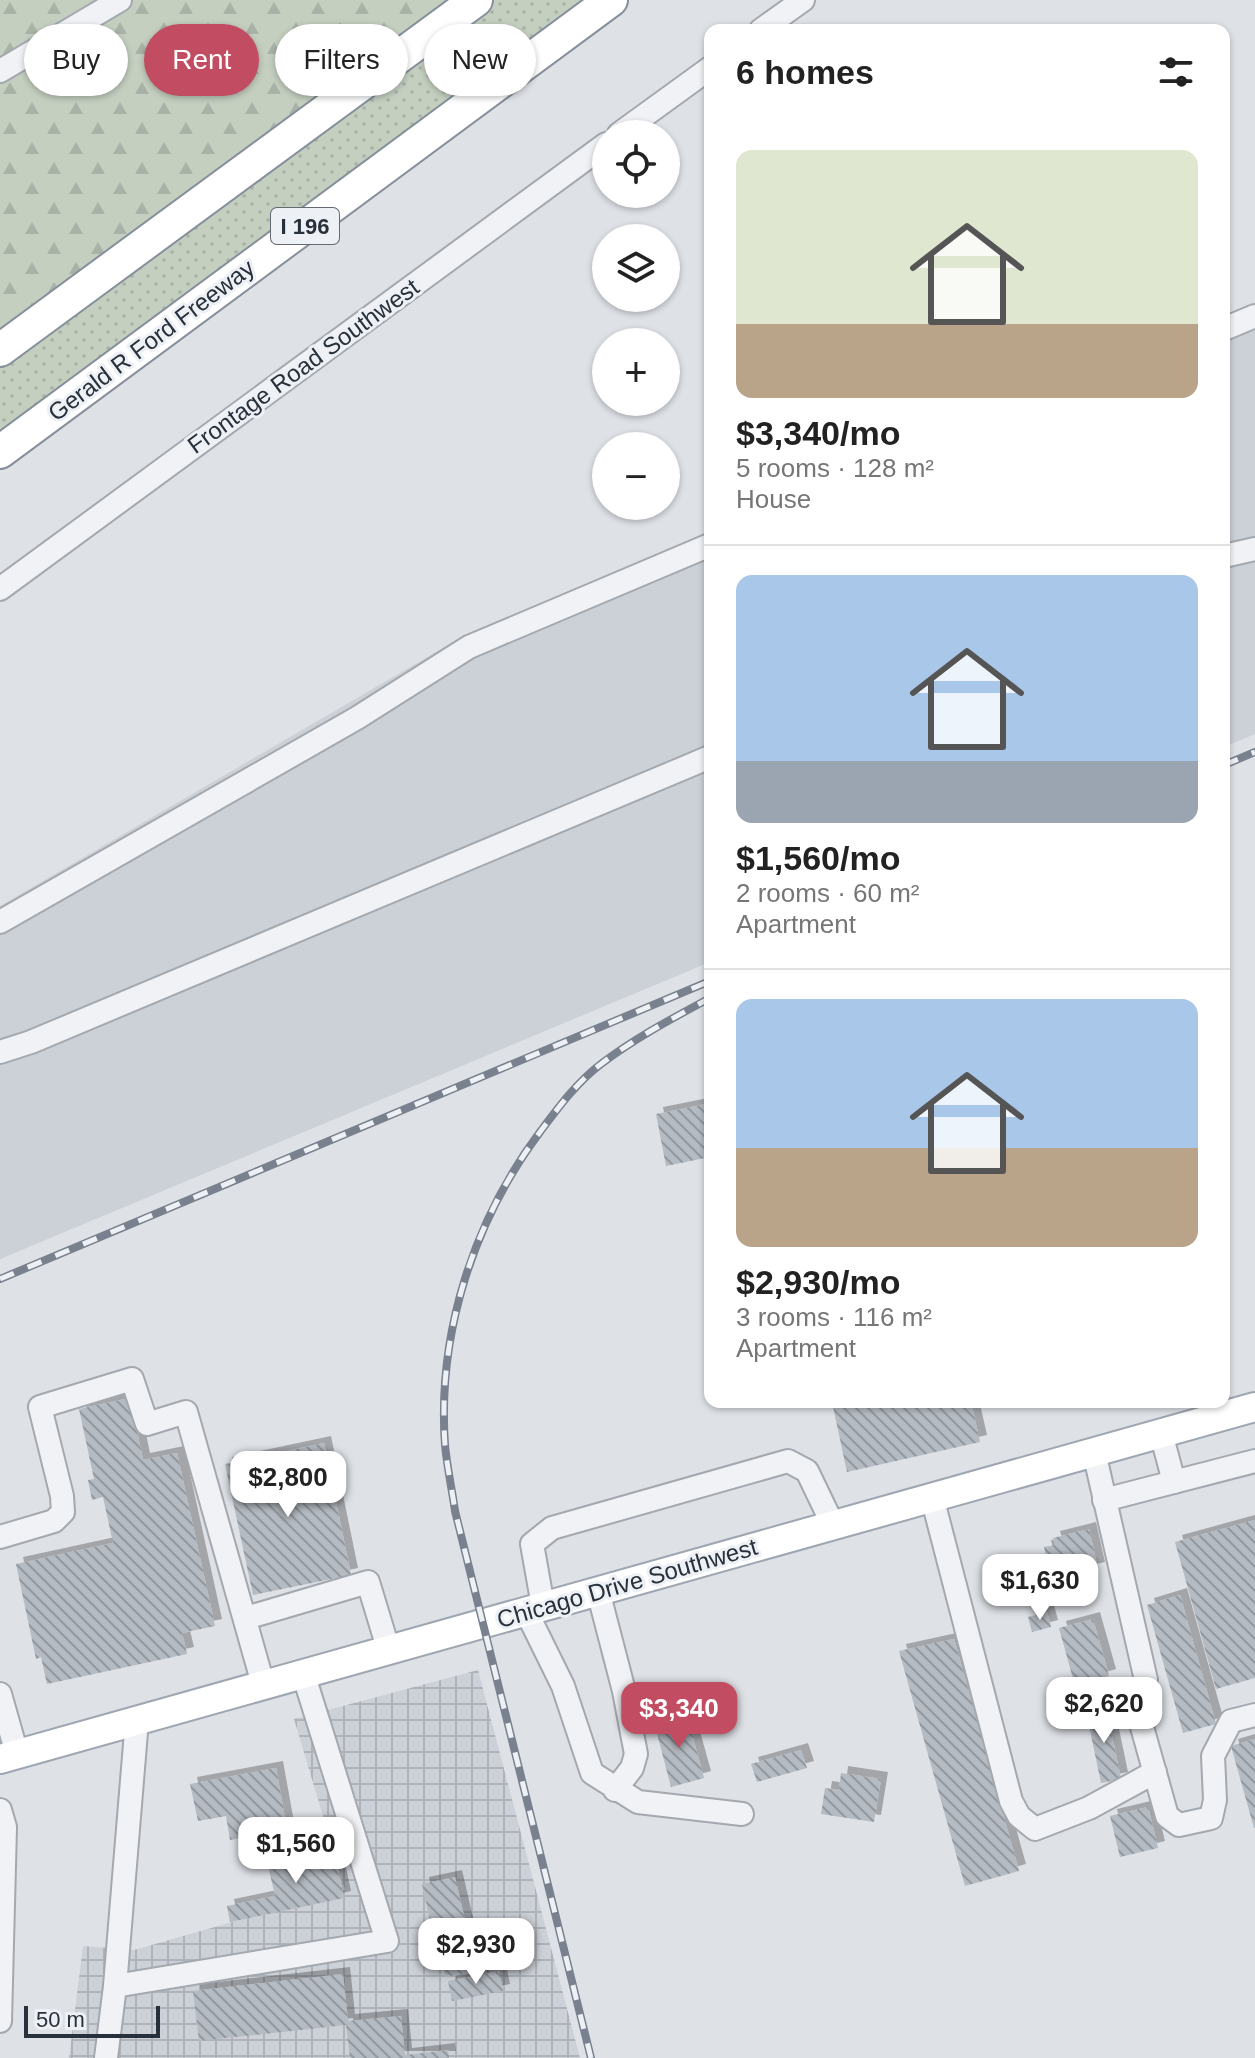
<!DOCTYPE html>
<meta charset="utf-8">
<style>
:root{--surface:#fff;--page:#f6f6f6;--text:#222;--muted:#767676;--line:#e0e0e0;--accent:#c24c61}
body{margin:0;font-family:Helvetica,sans-serif;background:var(--page);color:var(--text);height:100vh;display:flex;flex-direction:column;font-size:30px;white-space:nowrap}
*{box-sizing:border-box;margin:0}
p{font-size:26px;color:var(--muted)}
.icon{flex:none;width:44px;height:44px;fill:none;stroke:currentColor;stroke-width:2;stroke-linecap:round;stroke-linejoin:round}
.map{position:relative;flex:1;overflow:hidden}
.details{position:absolute;left:704px;top:24px;width:526px;height:1384px;display:flex;flex-direction:column;background:var(--surface);border-radius:16px;box-shadow:0 2px 6px #0004}
.details>*{flex:none}
.banner{position:absolute;left:24px;top:24px;width:560px;height:72px;display:flex;gap:16px}
.fabs{position:absolute;left:592px;top:120px;display:grid;gap:16px}
.fabs a{display:grid;place-items:center;width:88px;height:88px;border-radius:50%;background:var(--surface);box-shadow:0 2px 6px #0004;font-size:40px}
.scale{position:absolute;left:24px;bottom:20px;width:136px;box-sizing:border-box;padding-left:8px;border:4px solid #28303b;border-top:0;font-size:22px;line-height:28px;white-space:nowrap;color:#28303b;-webkit-text-stroke:6px #edf0f4;paint-order:stroke}
.price{position:absolute;translate:-50% -68px;padding:0 18px;border-radius:16px;background:#fff;color:#222;font-size:26px;line-height:52px;filter:drop-shadow(0 2px 4px #0008)}
.price::after{content:'';position:absolute;left:50%;top:48px;width:24px;height:18px;margin-left:-12px;background:inherit;clip-path:polygon(0 0,100% 0,50% 100%)}
.price.current{background:var(--accent);color:#fff}
ul{padding:0;list-style:none}
li{display:grid;align-content:center;gap:16px;height:424px;padding:0 32px}
li+li{border-top:2px solid var(--line)}
li span{display:grid;place-items:center;height:248px;border-radius:16px;color:#555}
li>.icon{margin-inline-start:auto}
span .icon{width:144px;height:144px;fill:#fffc;stroke-width:1}
li b{font-size:34px}
h2{display:flex;justify-content:space-between;align-items:center;height:96px;padding:0 32px;font-size:34px}
.pill{padding:0 28px;border-radius:36px;background:var(--surface);box-shadow:0 2px 6px #0004;font-size:28px;line-height:72px}
.pill.current{background:var(--accent);color:#fff}
.map>svg:first-child{display:block}
.built{fill:#ccd0d7}
.industrial{fill:url(#industrial-grid)}
.green{fill:url(#green-dots)}
.forest{fill:url(#forest-firs)}
.building{fill:url(#building-back-hatch);filter:url(#shadow)}
.lines{fill:none;stroke-linecap:round;stroke-linejoin:round}
.minor-casing{stroke:#a4a8af;stroke-width:26}
.major-casing{stroke:#9ea6b1;stroke-width:32}
.highway-casing{stroke:#868f9b;stroke-width:36}
.minor{stroke:#f0f2f5;stroke-width:22}
.major{stroke:#fff;stroke-width:28}
.highway{stroke:#fff;stroke-width:32}
.rail-casing{stroke:#79818e;stroke-width:8}
.rail{stroke:#edf0f4;stroke-width:5;stroke-dasharray:15;stroke-linecap:butt}
.labels{text-anchor:middle;dominant-baseline:central;stroke-width:6;stroke-linejoin:round;paint-order:stroke}
.shield{fill:#edf0f4;stroke:#636a72;stroke-width:2}
.shield-label{font-size:22px;font-weight:bold;fill:#28303b}
.street-label{font-size:24px;fill:#28303b;stroke:#edf0f4}
</style>
<div class="map">
<svg width="1255" height="2058" viewBox="0 0 1255 2058">
<defs>
<pattern id="industrial-grid" width="8" height="8" patternUnits="userSpaceOnUse" patternTransform="scale(2)"><rect width="8" height="8" fill="#ccd0d7"/><path d="M0 4h8M4 0v8" fill="none" stroke="#afb3b9"/></pattern>
<pattern id="green-dots" width="8" height="8" patternUnits="userSpaceOnUse" patternTransform="scale(2)"><rect width="8" height="8" fill="#c4cfc0"/><path d="M2 2h.1M6 6h.1" fill="none" stroke="#a8b2a6" stroke-width="1.8" stroke-linecap="round"/></pattern>
<pattern id="forest-firs" width="22" height="20" patternUnits="userSpaceOnUse" patternTransform="scale(2)"><rect width="22" height="20" fill="#c4cfc0"/><path d="M5 1l3.5 6h-7zM16 11l3.5 6h-7z" fill="#a8b2a6"/></pattern>
<pattern id="building-back-hatch" width="6" height="6" patternUnits="userSpaceOnUse" patternTransform="scale(2)"><rect width="6" height="6" fill="#b5bbc2"/><path d="M-1 5l2 2M0 0l6 6M5-1l2 2" fill="none" stroke="#93989f"/></pattern>
<filter id="shadow"><feDropShadow dx="7" dy="-7" stdDeviation="0" flood-color="#0004"/></filter>
</defs>
<rect width="100%" height="100%" fill="#dee1e6"/>
<!-- built -->
<g class="built">
<path d="M 1255,306 L 1255,734 L 1224,747 L 1224,319 Z"/>
<path d="M 710,534 L 710,962 L 0,1259 L 0,906 L 460,638 Z"/>
</g>
<!-- industrial -->
<path class="industrial" d="M 478,1670 L 580,2058 L 69,2058 L 83,1946 L 134,1950 L 345,1890 L 294,1719 Z"/>
<!-- green -->
<path class="green" d="M 476,0 L 611,0 L 0,452 L 0,350 Z"/>
<!-- forest -->
<path class="forest" d="M 0,0 L 476,0 L 0,350 Z"/>
<!-- building -->
<g class="building">
<path d="M 706,1104 L 710,1124 L 710,1157 L 666,1166 L 656,1114 Z"/>
<path d="M 130,1398 L 143,1460 L 177,1453 L 215,1626 L 182,1633 L 187,1654 L 47,1684 L 41,1657 L 36,1659 L 16,1564 L 113,1543 L 103,1497 L 92,1500 L 88,1480 L 94,1479 L 79,1409 Z"/>
<path d="M 832,1402 L 971,1402 L 980,1442 L 847,1472 Z"/>
<path d="M 324,1443 L 351,1575 L 253,1595 L 225,1464 Z"/>
<path d="M 1255,1520 L 1255,1678 L 1216,1689 L 1175,1542 Z"/>
<path d="M 1089,1529 L 1098,1569 L 1051,1579 L 1044,1547 L 1055,1545 L 1053,1538 Z"/>
<path d="M 1180,1595 L 1216,1724 L 1183,1733 L 1147,1605 Z"/>
<path d="M 1047,1612 L 1051,1627 L 1032,1632 L 1028,1617 Z"/>
<path d="M 1093,1619 L 1109,1676 L 1075,1686 L 1059,1628 Z"/>
<path d="M 954,1639 L 1019,1871 L 965,1886 L 899,1651 Z"/>
<path d="M 1106,1707 L 1121,1779 L 1101,1783 L 1086,1711 Z"/>
<path d="M 686,1713 L 704,1778 L 671,1787 L 654,1722 Z"/>
<path d="M 1255,1739 L 1255,1828 L 1254,1828 L 1231,1746 Z"/>
<path d="M 801,1750 L 807,1768 L 757,1782 L 751,1764 Z"/>
<path d="M 276,1768 L 287,1829 L 230,1840 L 226,1816 L 198,1821 L 190,1784 Z"/>
<path d="M 841,1773 L 881,1779 L 874,1822 L 821,1814 L 825,1788 L 839,1790 Z"/>
<path d="M 1148,1807 L 1158,1848 L 1120,1857 L 1110,1816 Z"/>
<path d="M 333,1847 L 344,1898 L 230,1922 L 227,1906 L 275,1896 L 267,1861 Z"/>
<path d="M 455,1877 L 471,1946 L 437,1953 L 422,1884 Z"/>
<path d="M 476,1951 L 479,1972 L 445,1977 L 442,1956 Z"/>
<path d="M 499,1971 L 503,1991 L 452,2001 L 448,1981 Z"/>
<path d="M 343,1974 L 348,2021 L 401,2016 L 405,2055 L 448,2050 L 449,2058 L 350,2058 L 346,2025 L 199,2041 L 193,1991 Z"/>
</g>
<g class="lines">
<defs>
<g id="minor">
<path d="M 761,30 L 803,0"/>
<path d="M 0,71 L 120,0"/>
<path d="M 619,134 L 710,68"/>
<path d="M 1224,329 L 1255,316"/>
<path d="M 1224,556 L 1255,549"/>
<path d="M 0,589 L 606,144"/>
<path d="M 0,922 L 357,718 L 469,647 L 710,545"/>
<path d="M 0,1052 L 31,1042 L 710,757"/>
<path d="M 1161,1433 L 1174,1482"/>
<path d="M 1094,1452 L 1146,1680 L 1135,1702 L 1167,1816 L 1179,1825 L 1211,1818 L 1215,1800 L 1213,1756 L 1231,1721 L 1255,1715"/>
<path d="M 932,1497 L 1011,1801 L 1019,1816 L 1035,1829 L 1089,1808 L 1155,1772"/>
<path d="M 1104,1500 L 1255,1461"/>
<path d="M 0,1537 L 54,1521 L 63,1512 L 62,1496 L 40,1407 L 132,1379 L 147,1424 L 186,1412 L 263,1684"/>
<path d="M 598,1591 L 624,1691 L 636,1754 L 632,1768 L 615,1790"/>
<path d="M 543,1606 L 532,1544 L 552,1528 L 788,1461 L 807,1471 L 833,1525"/>
<path d="M 526,1611 L 563,1686 L 592,1773 L 638,1802 L 742,1814"/>
<path d="M 246,1618 L 368,1582 L 388,1648"/>
<path d="M 0,1694 L 17,1754"/>
<path d="M 137,1720 L 115,1986 L 387,1941 L 303,1673"/>
<path d="M 0,1810 L 5,1827 L 0,2021"/>
<path d="M 106,2058 L 115,1986"/>
</g>
<path id="major" d="M 0,1759 L 1255,1407"/>
<g id="highway">
<path d="M 0,350 L 476,0"/>
<path d="M 0,452 L 611,0"/>
</g>
</defs>
<!-- minor casing -->
<use href="#minor" class="minor-casing"/>
<!-- major casing -->
<use href="#major" class="major-casing"/>
<!-- highway casing -->
<use href="#highway" class="highway-casing"/>
<!-- minor -->
<use href="#minor" class="minor"/>
<!-- major -->
<use href="#major" class="major"/>
<!-- highway -->
<use href="#highway" class="highway"/>
<defs>
<g id="rail">
<path d="M 1224,765 L 1255,752"/>
<path d="M 0,1279 L 710,981"/>
<path d="M 591,2058 L 455,1511 C 452,1489 447,1467 445,1445 C 437,1333 474,1220 540,1132 C 558,1108 577,1082 601,1064 C 635,1038 673,1018 710,998"/>
</g>
</defs>
<!-- rail casing -->
<use href="#rail" class="rail-casing"/>
<!-- rail -->
<use href="#rail" class="rail"/>
</g>
<g class="labels">
<!-- shield labels -->
<rect class="shield" x="271" y="208" width="68" height="36" rx="6"/>
<g class="shield-label">
<text x="305" y="226">I 196</text>
</g>
<!-- street labels -->
<g class="street-label">
<text transform="translate(151 340) rotate(-37)">Gerald R Ford Freeway</text>
<text transform="translate(303 366) rotate(-36)">Frontage Road Southwest</text>
<text transform="translate(627 1583) rotate(-16)">Chicago Drive Southwest</text>
</g>
</g>
</svg>
<div class="fabs">
<a><svg class="icon" aria-label="locate" viewBox="0 0 24 24"><circle cx="12" cy="12" r="6"/><path d="M12 2v4M12 18v4M2 12h4M18 12h4"/></svg></a>
<a><svg class="icon" aria-label="layers" viewBox="0 0 24 24"><path d="M12 4l9 5-9 5-9-5zM3 14l9 5 9-5"/></svg></a>
<a>+</a>
<a>−</a>
</div>
<div class="scale">50 m</div>
<b class="price" style="left:288px;top:1519px">$2,800</b>
<b class="price" style="left:1040px;top:1622px">$1,630</b>
<b class="price" style="left:1104px;top:1745px">$2,620</b>
<b class="price current" style="left:679px;top:1750px">$3,340</b>
<b class="price" style="left:296px;top:1885px">$1,560</b>
<b class="price" style="left:476px;top:1986px">$2,930</b>
<div class="banner">
<a class="pill">Buy</a>
<a class="pill current">Rent</a>
<a class="pill">Filters</a>
<a class="pill">New</a>
</div>
<section class="details">
<h2>6 homes<svg class="icon" aria-label="filters" viewBox="0 0 24 24"><path d="M4 7h16M4 17h16"/><circle cx="9" cy="7" r="2"/><circle cx="15" cy="17" r="2"/></svg></h2>
<ul>
<li><span style="background:linear-gradient(#dfe7d0 70%,#b9a48a 0)"><svg class="icon" aria-label="home" viewBox="0 0 24 24"><path d="M3 11l9-7 9 7M6 9v11h12V9"/></svg></span><div><b>$3,340/mo</b><p>5 rooms · 128 m²</p><p>House</p></div></li>
<li><span style="background:linear-gradient(#a9c7e8 75%,#9aa5b1 0)"><svg class="icon" aria-label="home" viewBox="0 0 24 24"><path d="M3 11l9-7 9 7M6 9v11h12V9"/></svg></span><div><b>$1,560/mo</b><p>2 rooms · 60 m²</p><p>Apartment</p></div></li>
<li><span style="background:linear-gradient(#a9c7e8 60%,#b9a48a 0)"><svg class="icon" aria-label="home" viewBox="0 0 24 24"><path d="M3 11l9-7 9 7M6 9v11h12V9"/></svg></span><div><b>$2,930/mo</b><p>3 rooms · 116 m²</p><p>Apartment</p></div></li>
</ul>
</section>
</div>
